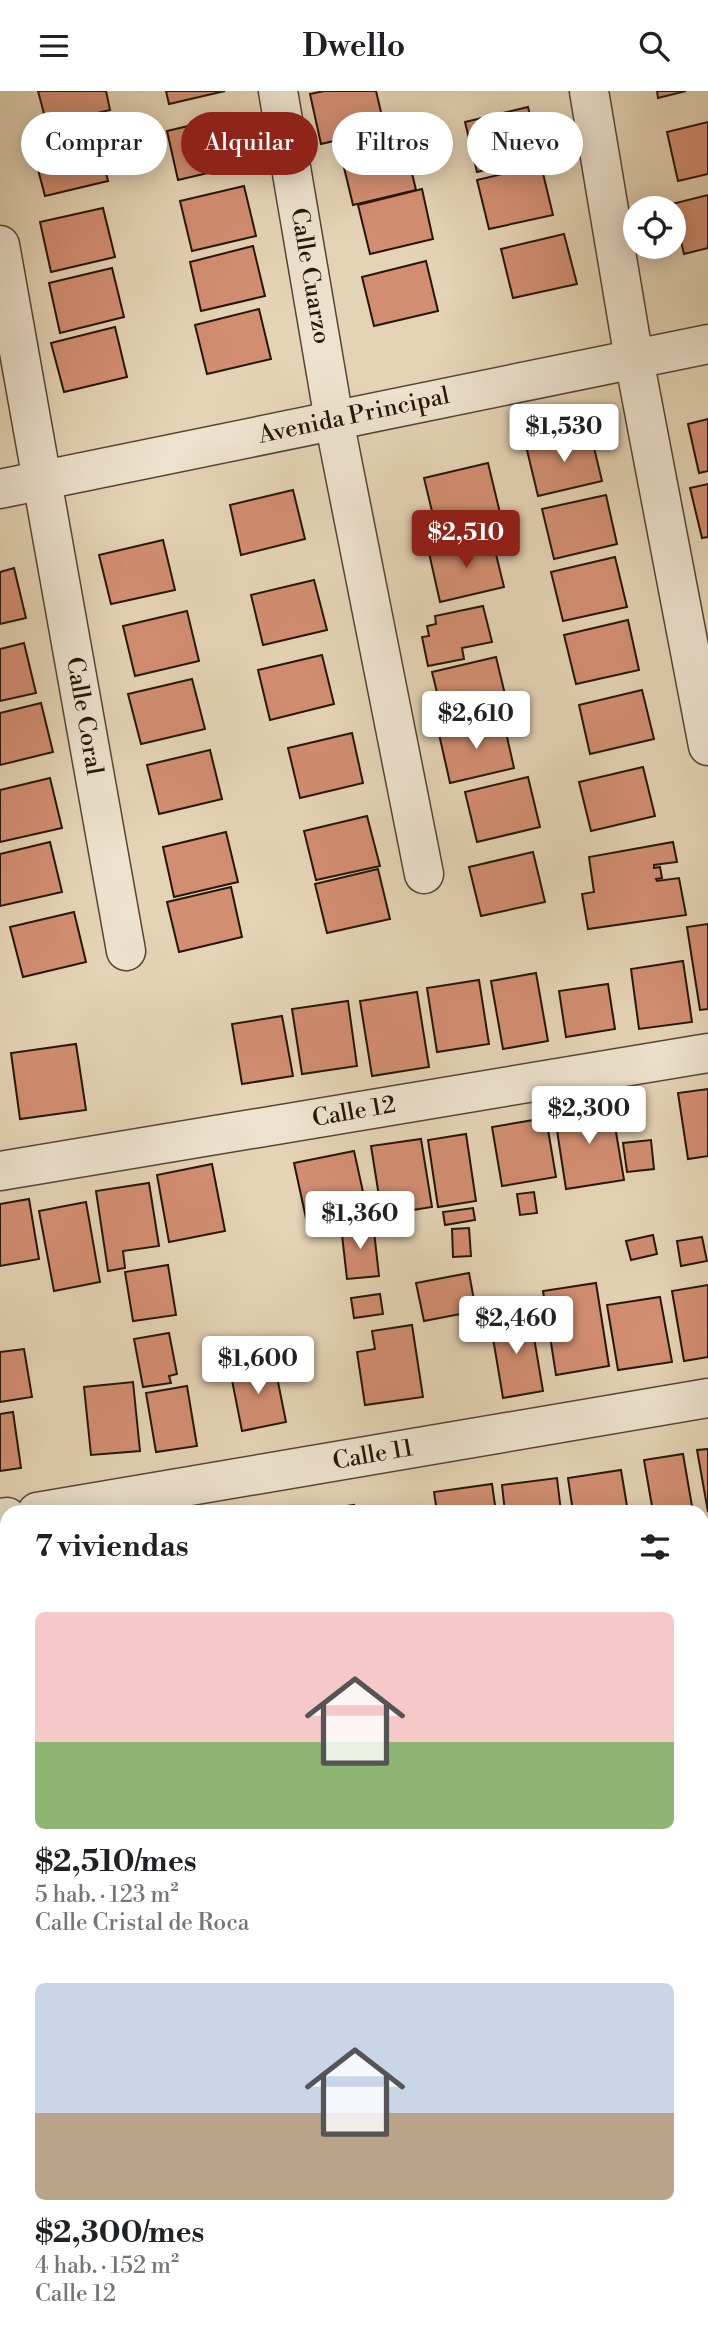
<!DOCTYPE html>
<html lang="es">
<meta charset="utf-8">
<style>
:root{--surface:#fff;--page:#f6f6f6;--text:#202124;--muted:#757577;--accent:#8f2418}
body{margin:0;font-family:"Libre Bodoni",serif;background:var(--page);color:var(--text);height:100vh;display:flex;flex-direction:column;font-size:26px;white-space:nowrap}
*{box-sizing:border-box;margin:0}
p{font-size:23px;color:var(--muted)}
.icon{flex:none;width:38px;height:38px;fill:none;stroke:currentColor;stroke-width:2;stroke-linecap:round;stroke-linejoin:round}
.map{position:relative;flex:1;overflow:hidden}
.side{position:absolute;left:0px;top:1414px;width:709px;height:840px;display:flex;flex-direction:column;background:var(--surface);border-radius:21px 21px 0 0;box-shadow:0 4px 18px #0003}
.side>*{flex:none}
.hud{position:absolute;left:21px;top:21px;width:667px;height:63px;display:flex;gap:14px}
.fabs{position:absolute;left:623px;top:105px;display:grid;gap:14px}
.fabs a{display:grid;place-items:center;width:63px;height:63px;border-radius:50%;background:var(--surface);box-shadow:0 4px 18px #0003;font-size:35px}
.price{position:absolute;translate:-50% -60px;padding:0 16px;border-radius:7px;background:#fff;color:#222;font-size:23px;line-height:46px;filter:drop-shadow(0 2px 4px #0008)}
.price::after{content:'';position:absolute;left:50%;top:42px;width:21px;height:16px;margin-left:-10px;background:inherit;clip-path:polygon(0 0,100% 0,50% 100%)}
.price.selected{background:var(--accent);color:#fff}
ul{padding:0;list-style:none}
li{display:grid;align-content:center;gap:14px;height:371px;padding:0 35px}
li span{display:grid;place-items:center;height:217px;border-radius:10px;color:#555}
li>.icon{margin-inline-start:auto}
span .icon{width:126px;height:126px;fill:#fffc;stroke-width:1}
li b{font-size:30px}
h2{display:flex;justify-content:space-between;align-items:center;height:84px;padding:0 35px;font-size:30px}
.pill{padding:0 24px;border-radius:32px;background:var(--surface);box-shadow:0 4px 18px #0003;font-size:24px;line-height:63px}
.pill.selected{background:var(--accent);color:#fff}
header{display:flex;justify-content:space-between;align-items:center;height:91px;padding:0 35px;background:var(--surface);font-size:32px;font-weight:600}
.map>svg:first-child{display:block}
.green{fill:#bbba89;stroke:#70684a;stroke-width:2}
.building{fill:#d28e71;stroke:#26160a;stroke-width:2}
.lines{fill:none;stroke-linecap:round;stroke-linejoin:round}
.minor-casing{stroke:#564534;stroke-width:41}
.minor{stroke:#ede2ce;stroke-width:38}
.labels{text-anchor:middle;dominant-baseline:central;stroke-width:5;stroke-linejoin:round;paint-order:stroke}
.street-label{font-size:24px;fill:#26160a;stroke:#ede2ce}
</style>
<header><svg class="icon" aria-label="menu" viewBox="0 0 24 24"><path d="M4 6h16M4 12h16M4 18h16"/></svg>Dwello<svg class="icon" aria-label="search" viewBox="0 0 24 24"><circle cx="10" cy="10" r="6"/><path d="M15 15l6 6"/></svg></header>
<div class="map">
<svg width="708" height="2254" viewBox="0 0 708 2254">
<rect width="100%" height="100%" fill="#e4d3b4"/>
<filter id="stains"><feTurbulence type="fractalNoise" baseFrequency=".00286" numOctaves="4"/><feColorMatrix values="0 0 0 0 .2 0 0 0 0 .09 0 0 0 0 .02 0 0 0 .5 -.17"/></filter>
<radialGradient id="worn" r=".72"><stop offset=".6" stop-color="#630" stop-opacity="0"/><stop offset="1" stop-color="#630" stop-opacity=".3"/></radialGradient>
<!-- green -->
<path class="green" d="M 62,2247 L 609,2247 L 610,2254 L 63,2254 Z"/>
<!-- building -->
<g class="building">
<path d="M 38,0 L 106,0 L 110,19 L 47,34 Z"/>
<path d="M 166,0 L 225,0 L 169,13 Z"/>
<path d="M 324,0 L 376,0 L 385,38 L 321,53 L 310,3 Z"/>
<path d="M 657,0 L 686,0 L 658,7 Z"/>
<path d="M 528,16 L 540,65 L 477,81 L 465,31 Z"/>
<path d="M 230,25 L 242,74 L 178,89 L 167,40 Z"/>
<path d="M 708,31 L 708,83 L 678,90 L 667,41 Z"/>
<path d="M 96,41 L 108,90 L 45,105 L 32,56 Z"/>
<path d="M 404,49 L 416,99 L 353,114 L 341,64 Z"/>
<path d="M 541,74 L 553,124 L 489,138 L 477,89 Z"/>
<path d="M 244,95 L 256,145 L 192,160 L 180,110 Z"/>
<path d="M 422,98 L 433,148 L 370,163 L 358,114 Z"/>
<path d="M 708,104 L 708,157 L 684,163 L 672,113 Z"/>
<path d="M 103,117 L 115,166 L 51,181 L 40,131 Z"/>
<path d="M 564,143 L 577,193 L 513,207 L 501,158 Z"/>
<path d="M 253,155 L 265,205 L 201,220 L 190,171 Z"/>
<path d="M 426,170 L 438,220 L 374,235 L 362,186 Z"/>
<path d="M 112,177 L 124,226 L 60,242 L 49,192 Z"/>
<path d="M 259,218 L 271,268 L 207,283 L 195,234 Z"/>
<path d="M 115,236 L 127,286 L 64,301 L 51,252 Z"/>
<path d="M 708,328 L 708,380 L 699,382 L 688,333 Z"/>
<path d="M 590,340 L 602,390 L 538,405 L 526,355 Z"/>
<path d="M 488,372 L 500,422 L 436,437 L 424,387 Z"/>
<path d="M 708,393 L 708,446 L 702,447 L 690,397 Z"/>
<path d="M 293,399 L 305,448 L 241,464 L 230,414 Z"/>
<path d="M 606,404 L 617,453 L 554,468 L 542,418 Z"/>
<path d="M 492,447 L 504,496 L 440,511 L 429,462 Z"/>
<path d="M 163,449 L 175,499 L 111,513 L 99,464 Z"/>
<path d="M 615,466 L 627,516 L 563,530 L 551,481 Z"/>
<path d="M 14,477 L 26,527 L 0,533 L 0,481 Z"/>
<path d="M 314,489 L 327,539 L 263,554 L 251,504 Z"/>
<path d="M 483,515 L 492,551 L 462,557 L 464,568 L 428,575 L 422,546 L 429,545 L 427,535 L 436,533 L 435,525 Z"/>
<path d="M 187,520 L 199,570 L 135,585 L 123,535 Z"/>
<path d="M 628,529 L 639,579 L 576,593 L 564,544 Z"/>
<path d="M 24,552 L 36,602 L 0,610 L 0,558 Z"/>
<path d="M 322,564 L 334,613 L 270,629 L 258,579 Z"/>
<path d="M 496,566 L 508,616 L 444,630 L 432,581 Z"/>
<path d="M 192,588 L 205,638 L 141,653 L 128,603 Z"/>
<path d="M 642,599 L 654,648 L 590,663 L 579,614 Z"/>
<path d="M 41,612 L 53,661 L 0,674 L 0,622 Z"/>
<path d="M 503,628 L 514,677 L 450,692 L 439,643 Z"/>
<path d="M 352,642 L 363,692 L 300,707 L 288,657 Z"/>
<path d="M 210,659 L 222,708 L 159,723 L 147,674 Z"/>
<path d="M 643,676 L 655,725 L 591,740 L 579,691 Z"/>
<path d="M 528,686 L 540,736 L 477,751 L 465,701 Z"/>
<path d="M 50,687 L 62,737 L 0,751 L 0,699 Z"/>
<path d="M 367,725 L 380,775 L 316,789 L 304,740 Z"/>
<path d="M 226,741 L 238,791 L 174,806 L 163,756 Z"/>
<path d="M 50,751 L 62,801 L 0,815 L 0,763 Z"/>
<path d="M 673,751 L 677,771 L 654,774 L 654,777 L 660,776 L 662,787 L 656,788 L 657,790 L 679,787 L 686,824 L 588,838 L 582,803 L 594,801 L 589,766 Z"/>
<path d="M 533,761 L 545,811 L 481,825 L 469,776 Z"/>
<path d="M 378,778 L 390,828 L 327,842 L 315,793 Z"/>
<path d="M 231,796 L 242,846 L 179,861 L 167,811 Z"/>
<path d="M 74,821 L 86,871 L 23,886 L 10,836 Z"/>
<path d="M 708,833 L 708,918 L 700,919 L 687,836 Z"/>
<path d="M 683,870 L 692,931 L 639,938 L 631,878 Z"/>
<path d="M 536,882 L 548,950 L 503,958 L 491,890 Z"/>
<path d="M 479,889 L 489,953 L 437,961 L 427,897 Z"/>
<path d="M 608,893 L 615,938 L 566,946 L 559,900 Z"/>
<path d="M 417,901 L 429,976 L 372,985 L 360,910 Z"/>
<path d="M 348,910 L 357,975 L 302,983 L 292,918 Z"/>
<path d="M 282,925 L 293,985 L 242,993 L 232,933 Z"/>
<path d="M 76,953 L 86,1019 L 20,1028 L 11,962 Z"/>
<path d="M 708,998 L 708,1065 L 688,1068 L 678,1002 Z"/>
<path d="M 611,1011 L 624,1089 L 566,1098 L 554,1020 Z"/>
<path d="M 546,1027 L 556,1086 L 502,1095 L 492,1036 Z"/>
<path d="M 466,1043 L 476,1110 L 438,1116 L 428,1049 Z"/>
<path d="M 421,1048 L 432,1116 L 382,1124 L 371,1055 Z"/>
<path d="M 651,1049 L 654,1078 L 627,1081 L 623,1052 Z"/>
<path d="M 354,1060 L 367,1119 L 333,1126 L 335,1135 L 309,1141 L 294,1072 Z"/>
<path d="M 212,1073 L 225,1140 L 169,1151 L 157,1084 Z"/>
<path d="M 149,1092 L 159,1155 L 123,1160 L 125,1177 L 108,1180 L 96,1100 Z"/>
<path d="M 534,1101 L 537,1122 L 520,1124 L 517,1103 Z"/>
<path d="M 29,1108 L 39,1168 L 0,1175 L 0,1113 Z"/>
<path d="M 86,1111 L 100,1191 L 54,1200 L 39,1120 Z"/>
<path d="M 473,1117 L 475,1129 L 445,1134 L 443,1121 Z"/>
<path d="M 373,1131 L 379,1185 L 347,1188 L 341,1135 Z"/>
<path d="M 469,1137 L 471,1165 L 453,1166 L 452,1138 Z"/>
<path d="M 653,1144 L 657,1163 L 631,1169 L 626,1150 Z"/>
<path d="M 702,1146 L 707,1170 L 681,1175 L 677,1150 Z"/>
<path d="M 168,1174 L 176,1224 L 133,1230 L 125,1181 Z"/>
<path d="M 469,1182 L 476,1220 L 424,1230 L 416,1192 Z"/>
<path d="M 596,1192 L 609,1275 L 556,1284 L 543,1200 Z"/>
<path d="M 708,1194 L 708,1266 L 684,1270 L 672,1200 Z"/>
<path d="M 380,1203 L 383,1223 L 354,1227 L 351,1207 Z"/>
<path d="M 660,1206 L 672,1271 L 618,1279 L 607,1214 Z"/>
<path d="M 530,1223 L 543,1300 L 503,1307 L 490,1229 Z"/>
<path d="M 412,1234 L 423,1306 L 365,1314 L 357,1261 L 375,1258 L 372,1240 Z"/>
<path d="M 169,1242 L 177,1283 L 169,1285 L 171,1292 L 143,1296 L 134,1248 Z"/>
<path d="M 24,1258 L 32,1306 L 0,1311 L 0,1261 Z"/>
<path d="M 274,1271 L 286,1331 L 242,1340 L 230,1279 Z"/>
<path d="M 133,1291 L 140,1360 L 91,1364 L 84,1296 Z"/>
<path d="M 187,1295 L 197,1355 L 156,1361 L 146,1302 Z"/>
<path d="M 13,1321 L 21,1377 L 0,1380 L 0,1323 Z"/>
<path d="M 708,1358 L 708,1421 L 697,1359 Z"/>
<path d="M 683,1363 L 693,1421 L 653,1421 L 644,1369 Z"/>
<path d="M 621,1379 L 628,1421 L 573,1421 L 568,1387 Z"/>
<path d="M 557,1387 L 561,1421 L 505,1421 L 502,1394 Z"/>
<path d="M 492,1393 L 496,1421 L 437,1421 L 434,1401 Z"/>
<path d="M 354,1414 L 355,1421 L 306,1421 Z"/>
<path d="M 7,1462 L 7,1510 L 0,1511 L 0,1463 Z"/>
<path d="M 708,1528 L 708,1582 L 702,1543 L 702,1529 Z"/>
<path d="M 7,1585 L 7,1651 L 0,1652 L 0,1586 Z"/>
<path d="M 708,1706 L 708,1758 L 702,1728 L 702,1707 Z"/>
<path d="M 708,1883 L 708,1953 L 702,1953 L 702,1884 Z"/>
<path d="M 708,2045 L 708,2116 L 702,2117 L 702,2046 Z"/>
<path d="M 708,2124 L 708,2150 L 702,2151 L 702,2125 Z"/>
<path d="M 559,2247 L 595,2247 L 596,2254 L 561,2254 Z"/>
</g>
<g class="lines">
<defs>
<g id="minor">
<path d="M 278,0 L 334,329 L 424,783"/>
<path d="M 589,0 L 634,268 L 708,655"/>
<path d="M 0,154 L 126,860"/>
<path d="M 0,398 L 708,253"/>
<path d="M 0,1080 L 708,962"/>
<path d="M 37,1421 L 708,1307"/>
<path d="M 0,1427 L 7,1426"/>
<path d="M 702,1656 L 708,1655"/>
<path d="M 0,1771 L 7,1770"/>
<path d="M 0,1929 L 7,1974"/>
<path d="M 702,1992 L 708,1991"/>
<path d="M 50,2247 L 51,2254"/>
<path d="M 629,2247 L 630,2254"/>
</g>
</defs>
<!-- minor casing -->
<use href="#minor" class="minor-casing"/>
<!-- minor -->
<use href="#minor" class="minor"/>
</g>
<g class="labels">
<!-- street labels -->
<g class="street-label">
<text transform="translate(310 185) rotate(80)">Calle Cuarzo</text>
<text transform="translate(354 325) rotate(-12)">Avenida Principal</text>
<text transform="translate(84 625) rotate(80)">Calle Coral</text>
<text transform="translate(354 1021) rotate(-10)">Calle 12</text>
<text transform="translate(373 1364) rotate(-10)">Calle 11</text>
</g>
</g>
<rect width="100%" height="100%" filter="url(#stains)"/>
<rect width="100%" height="100%" fill="url(#worn)"/>
</svg>
<div class="fabs">
<a><svg class="icon" aria-label="locate" viewBox="0 0 24 24"><circle cx="12" cy="12" r="6"/><path d="M12 2v4M12 18v4M2 12h4M18 12h4"/></svg></a>
</div>
<b class="price" style="left:564px;top:373px">$1,530</b>
<b class="price selected" style="left:466px;top:479px">$2,510</b>
<b class="price" style="left:476px;top:660px">$2,610</b>
<b class="price" style="left:589px;top:1055px">$2,300</b>
<b class="price" style="left:360px;top:1160px">$1,360</b>
<b class="price" style="left:516px;top:1265px">$2,460</b>
<b class="price" style="left:258px;top:1305px">$1,600</b>
<div class="hud">
<a class="pill">Comprar</a>
<a class="pill selected">Alquilar</a>
<a class="pill">Filtros</a>
<a class="pill">Nuevo</a>
</div>
<section class="side">
<h2>7 viviendas<svg class="icon" aria-label="filters" viewBox="0 0 24 24"><path d="M4 7h16M4 17h16"/><circle cx="9" cy="7" r="2"/><circle cx="15" cy="17" r="2"/></svg></h2>
<ul>
<li><span style="background:linear-gradient(#f6c9c9 60%,#8fb573 0)"><svg class="icon" aria-label="home" viewBox="0 0 24 24"><path d="M3 11l9-7 9 7M6 9v11h12V9"/></svg></span><div><b>$2,510/mes</b><p>5 hab. · 123 m²</p><p>Calle Cristal de Roca</p></div></li>
<li><span style="background:linear-gradient(#c9d6e8 60%,#b9a48a 0)"><svg class="icon" aria-label="home" viewBox="0 0 24 24"><path d="M3 11l9-7 9 7M6 9v11h12V9"/></svg></span><div><b>$2,300/mes</b><p>4 hab. · 152 m²</p><p>Calle 12</p></div></li>
</ul>
</section>
</div>
